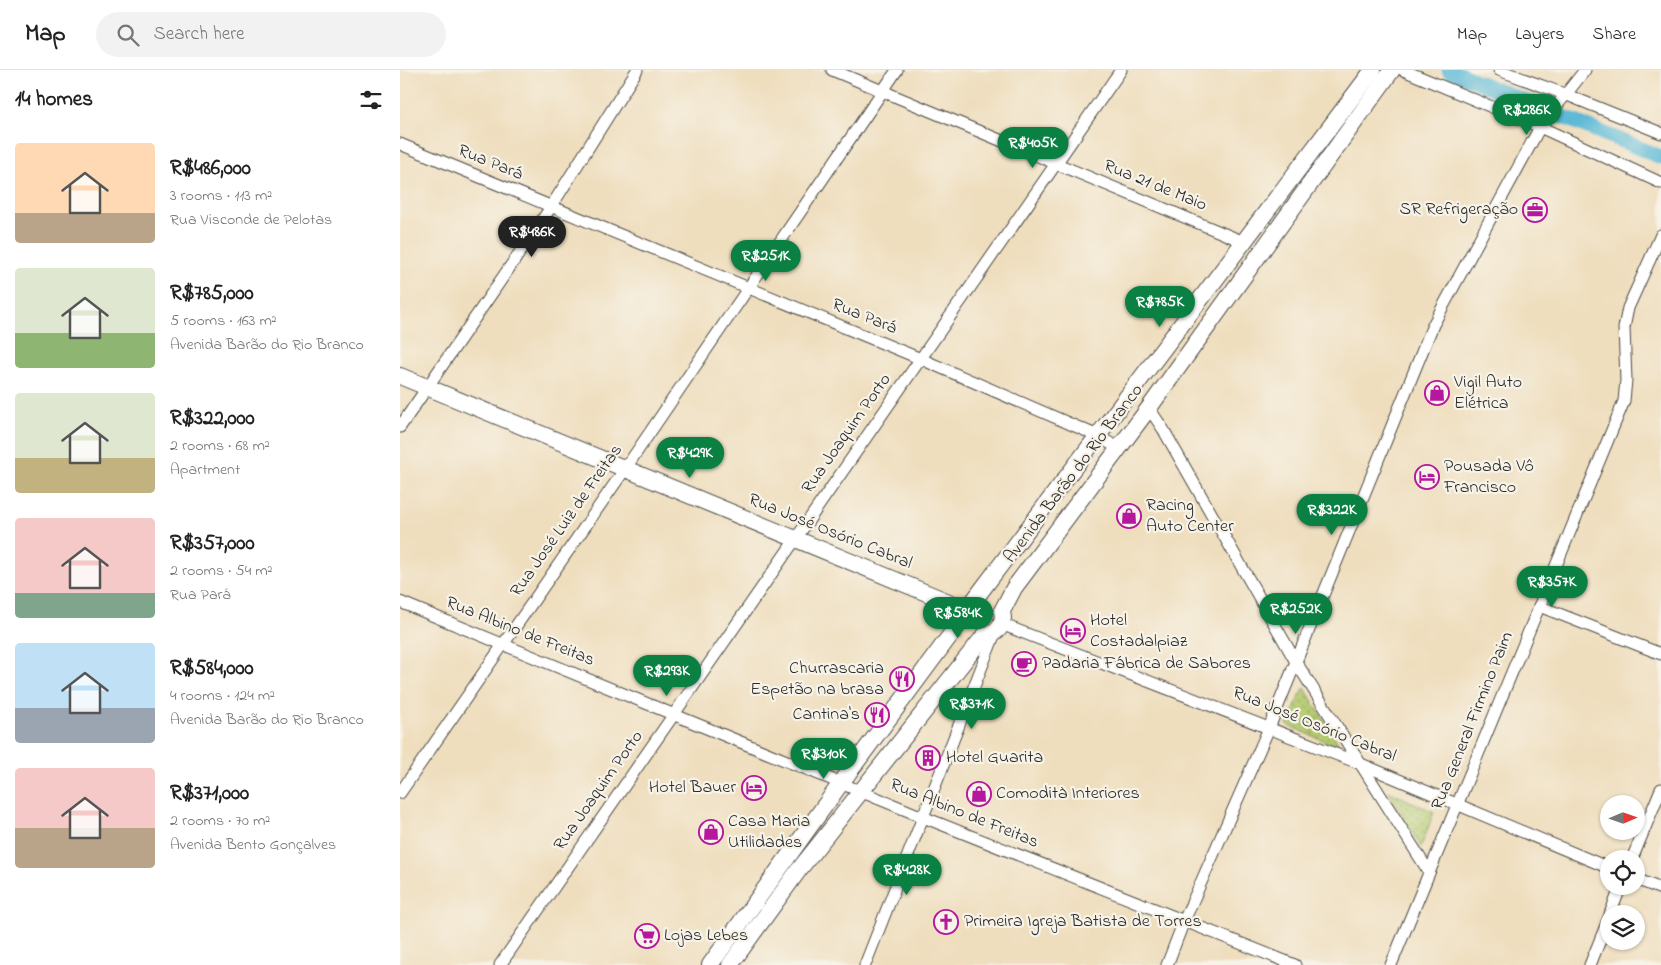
<!DOCTYPE html>
<meta charset="utf-8">
<style>
:root{--surface:#fff;--page:#f2f2f2;--text:#222;--muted:#767676;--line:#e0e0e0;--accent:#0b8043}
body{margin:0;font-family:"Indie Flower",sans-serif;background:var(--page);color:var(--text);height:100vh;display:flex;flex-direction:column;font-size:19px;white-space:nowrap}
*{box-sizing:border-box;margin:0}
p{font-size:16px;color:var(--muted)}
.icon{flex:none;width:28px;height:28px;fill:none;stroke:currentColor;stroke-width:2;stroke-linecap:round;stroke-linejoin:round}
.map{position:relative;flex:1;overflow:hidden}
.panel{display:flex;flex-direction:column;background:var(--surface);width:400px}
.panel>*{flex:none}
.needle{width:32px;rotate:88deg}
.buttons{position:absolute;left:1200px;top:725px;display:grid;gap:10px}
.buttons a{display:grid;place-items:center;width:45px;height:45px;border-radius:50%;background:var(--surface);box-shadow:0 1px 4px #0004;font-size:25px}
.price{position:absolute;translate:-50% -42px;padding:0 11px;border-radius:18px;background:var(--accent);color:#fff;font-size:16px;line-height:32px;filter:drop-shadow(0 1px 2px #0008)}
.price::after{content:'';position:absolute;left:50%;top:30px;width:15px;height:11px;margin-left:-8px;background:inherit;clip-path:polygon(0 0,100% 0,50% 100%)}
.price.current{background:#222;color:#fff}
ul{padding:0;list-style:none}
li{display:flex;align-items:center;gap:15px;height:125px;padding:0 15px}
li span{display:grid;place-items:center;flex:none;width:140px;height:100px;border-radius:5px;color:#555}
li>.icon{margin-inline-start:auto}
span .icon{width:60px;height:60px;fill:#fffc;stroke-width:1}
li b{font-size:21px}
h2{display:flex;justify-content:space-between;align-items:center;height:60px;padding:0 15px;font-size:21px}
header{display:flex;align-items:center;gap:30px;box-sizing:border-box;height:70px;padding:0 25px;background:var(--surface);border-bottom:1px solid var(--line)}
header strong{font-size:24px}
nav{display:flex;gap:28px;margin-inline-start:auto;font-size:18px}
.search{width:350px;height:45px;background:var(--page);display:flex;align-items:center;gap:12px;box-sizing:border-box;padding:0 18px;border-radius:28px;color:var(--muted);font-size:19px}
main{display:flex;flex:1;min-height:0}
.map>svg:first-child{display:block}
.grass{fill:#b3ca6f;stroke:#6f7a4d}
.park{fill:url(#park-dots);stroke:#6f7a4d}
.lines{fill:none;stroke-linecap:round;stroke-linejoin:round}
.canal{stroke:#57b7d6;stroke-width:15}
.street-casing{stroke:#484641;stroke-width:13}
.secondary-casing{stroke:#484641;stroke-width:18}
.street{stroke:#fff;stroke-width:11}
.secondary{stroke:#fff;stroke-width:16}
.labels{text-anchor:middle;dominant-baseline:central;stroke-width:4.5;stroke-linejoin:round;paint-order:stroke}
.street-label{font-size:18px;fill:#2b2b2b;stroke:#f7f3e8}
.poi-label{font-size:18px;fill:#2b2b2b;stroke:#f7f3e8;text-anchor:start}
</style>
<header>
<strong>Map</strong>
<div class="search"><svg class="icon" aria-label="search" viewBox="0 0 24 24"><circle cx="10" cy="10" r="6"/><path d="M15 15l6 6"/></svg>Search here</div>
<nav><a>Map</a><a>Layers</a><a>Share</a></nav>
</header>
<main>
<section class="panel">
<h2>14 homes<svg class="icon" aria-label="filters" viewBox="0 0 24 24"><path d="M4 7h16M4 17h16"/><circle cx="9" cy="7" r="2"/><circle cx="15" cy="17" r="2"/></svg></h2>
<ul>
<li><span style="background:linear-gradient(#ffd9b3 70%,#b9a48a 0)"><svg class="icon" aria-label="home" viewBox="0 0 24 24"><path d="M3 11l9-7 9 7M6 9v11h12V9"/></svg></span><div><b>R$486,000</b><p>3 rooms · 113 m²</p><p>Rua Visconde de Pelotas</p></div></li>
<li><span style="background:linear-gradient(#dfe7d0 65%,#8fb573 0)"><svg class="icon" aria-label="home" viewBox="0 0 24 24"><path d="M3 11l9-7 9 7M6 9v11h12V9"/></svg></span><div><b>R$785,000</b><p>5 rooms · 163 m²</p><p>Avenida Barão do Rio Branco</p></div></li>
<li><span style="background:linear-gradient(#dfe7d0 65%,#c2b280 0)"><svg class="icon" aria-label="home" viewBox="0 0 24 24"><path d="M3 11l9-7 9 7M6 9v11h12V9"/></svg></span><div><b>R$322,000</b><p>2 rooms · 68 m²</p><p>Apartment</p></div></li>
<li><span style="background:linear-gradient(#f6c9c9 75%,#7fa58c 0)"><svg class="icon" aria-label="home" viewBox="0 0 24 24"><path d="M3 11l9-7 9 7M6 9v11h12V9"/></svg></span><div><b>R$357,000</b><p>2 rooms · 54 m²</p><p>Rua Pará</p></div></li>
<li><span style="background:linear-gradient(#bfe0f5 65%,#9aa5b1 0)"><svg class="icon" aria-label="home" viewBox="0 0 24 24"><path d="M3 11l9-7 9 7M6 9v11h12V9"/></svg></span><div><b>R$584,000</b><p>4 rooms · 124 m²</p><p>Avenida Barão do Rio Branco</p></div></li>
<li><span style="background:linear-gradient(#f6c9c9 60%,#b9a48a 0)"><svg class="icon" aria-label="home" viewBox="0 0 24 24"><path d="M3 11l9-7 9 7M6 9v11h12V9"/></svg></span><div><b>R$371,000</b><p>2 rooms · 70 m²</p><p>Avenida Bento Gonçalves</p></div></li>
</ul>
</section>
<div class="map">
<svg width="1261" height="895" viewBox="0 0 1261 895">
<defs>
<pattern id="park-dots" width="8" height="8" patternUnits="userSpaceOnUse" patternTransform="scale(1.25)"><rect width="8" height="8" fill="#b3ca6f"/><path d="M2 2h.1M6 6h.1" fill="none" stroke="#92a45b" stroke-width="1.8" stroke-linecap="round"/></pattern>
</defs>
<rect width="100%" height="100%" fill="#f7f3e8"/>
<filter id="ink" filterUnits="userSpaceOnUse"><feTurbulence type="fractalNoise" baseFrequency=".02" numOctaves="2"/><feDisplacementMap in="SourceGraphic" scale="10" xChannelSelector="R" yChannelSelector="G"/><feConvolveMatrix kernelMatrix="1 2 1 2 8 2 1 2 1" color-interpolation-filters="sRGB"/></filter>
<filter id="wash" filterUnits="userSpaceOnUse"><feTurbulence type="fractalNoise" baseFrequency=".0096" numOctaves="4" result="noise"/><feDisplacementMap in="SourceGraphic" scale="20" xChannelSelector="R" yChannelSelector="G"/><feGaussianBlur stdDeviation="1.12" result="paint"/><feColorMatrix in="noise" values="0 0 0 0 0 0 0 0 0 0 0 0 0 0 0 0 0 1.4 0 .05"/><feComposite in="paint" operator="in"/></filter>
<g filter="url(#wash)">
<rect width="100%" height="100%" fill="#efdebe"/>
<!-- grass -->
<circle class="grass" cx="584" cy="545" r="8"/>
<!-- park -->
<g class="park">
<path d="M 904,617 L 941,678 L 887,655 Z"/>
<path d="M 988,721 L 1034,742 L 1021,777 Z"/>
</g>
<g class="lines">
<!-- canal -->
<path class="canal" d="M 1049,0 L 1261,87"/>
</g>
</g>
<g filter="url(#ink)">
<g class="lines">
<defs>
<g id="street">
<path d="M 432,0 L 844,172"/>
<path d="M 1003,0 L 1140,57 L 1261,113"/>
<path d="M 1099,0 L 1167,25 L 1261,63"/>
<path d="M 0,74 L 521,289 L 698,366 L 718,378"/>
<path d="M 749,338 L 763,359 L 896,592 L 1029,802"/>
<path d="M 0,357 L 151,137 L 237,0"/>
<path d="M 0,532 L 523,747 L 895,895"/>
<path d="M 1139,536 L 1261,584"/>
<path d="M 601,554 L 961,694 L 1209,798"/>
<path d="M 0,723 L 225,399 L 497,0"/>
<path d="M 1232,789 L 1261,719"/>
<path d="M 1236,809 L 1261,819"/>
<path d="M 1210,844 L 1221,816"/>
<path d="M 100,895 L 721,0"/>
<path d="M 465,895 L 595,563"/>
<path d="M 767,895 L 784,851 L 869,658 L 1033,255 L 1140,57 L 1185,0"/>
<path d="M 991,895 L 1224,331 L 1226,310 L 1224,258 L 1228,238 L 1261,165"/>
<path d="M 1190,895 L 1209,848"/>
</g>
<g id="secondary">
<path d="M 0,306 L 568,540"/>
<path d="M 310,895 L 441,713 L 566,544 L 569,537 L 973,0"/>
<path d="M 330,895 L 398,801 L 584,566 L 590,565 L 599,559 L 603,548 L 602,541 L 614,518 L 749,338 L 992,0"/>
</g>
</defs>
<!-- street casing -->
<use href="#street" class="street-casing"/>
<!-- secondary casing -->
<use href="#secondary" class="secondary-casing"/>
<!-- street -->
<use href="#street" class="street"/>
<!-- secondary -->
<use href="#secondary" class="secondary"/>
</g>
</g>
<!-- icons -->
<defs>
<symbol id="office-ring" viewBox="-11 -11 22 22"><circle r="9.5" fill="#f7f3e8" stroke="#b5179e" stroke-width="1.5"/><path d="M-6-3h4V-5.5h4V-3h4V5H-6ZM-1-4.5V-3h2v-1.5ZM-6 0V1H6V0Z" fill="#b5179e"/></symbol>
<symbol id="shop-ring" viewBox="-11 -11 22 22"><circle r="9.5" fill="#f7f3e8" stroke="#b5179e" stroke-width="1.5"/><path d="M-5-2.5h2.3a2.7 3.5 0 0 1 5.4 0H5L5.5 6h-11ZM-1.5-2.5h3a1.5 2.3 0 0 0-3 0Z" fill="#b5179e"/></symbol>
<symbol id="hotel-ring" viewBox="-11 -11 22 22"><circle r="9.5" fill="#f7f3e8" stroke="#b5179e" stroke-width="1.5"/><path d="M-6-4.5h1.5V1H6V5H4.5V3h-9V5H-6ZM-4 0a1.8 1.8 0 1 1 3.6 0ZM.5 0V-2.5h3Q6-2.5 6 0Z" fill="#b5179e"/></symbol>
<symbol id="cafe-ring" viewBox="-11 -11 22 22"><circle r="9.5" fill="#f7f3e8" stroke="#b5179e" stroke-width="1.5"/><path d="M-5.5-4.5H6V0H3Q3 3.5 0 3.5H-2.5Q-5.5 3.5-5.5 0ZM3-3.2v2h1.7v-2ZM-6 4.5H4V6H-6Z" fill="#b5179e"/></symbol>
<symbol id="restaurant-ring" viewBox="-11 -11 22 22"><circle r="9.5" fill="#f7f3e8" stroke="#b5179e" stroke-width="1.5"/><path d="M-5-6h1v4h1v-4h1v4h1v-4h1v5L-1.5 .5V6h-2V.5L-5-1ZM5-6V6H3V1.5H1.5Q1.5-4 5-6Z" fill="#b5179e"/></symbol>
<symbol id="building-ring" viewBox="-11 -11 22 22"><circle r="9.5" fill="#f7f3e8" stroke="#b5179e" stroke-width="1.5"/><path d="M-4-6H4V6H1V3H-1V6H-4ZM-2.5-4.3h1.7v1.8h-1.7ZM.8-4.3h1.7v1.8H.8ZM-2.5-1h1.7V.8h-1.7ZM.8-1h1.7V.8H.8Z" fill="#b5179e"/></symbol>
<symbol id="church-ring" viewBox="-11 -11 22 22"><circle r="9.5" fill="#f7f3e8" stroke="#b5179e" stroke-width="1.5"/><path d="M-1.2-6h2.4v3.5h3.3v2.4h-3.3V6h-2.4V-.1h-3.3v-2.4h3.3Z" fill="#b5179e"/></symbol>
<symbol id="supermarket-ring" viewBox="-11 -11 22 22"><circle r="9.5" fill="#f7f3e8" stroke="#b5179e" stroke-width="1.5"/><path d="M-6-5.5h2.5l.6 2H6L4.5 2H-2.5L-4.4-4H-6ZM-1.5 3.2a1.3 1.3 0 1 0 .1 0ZM3 3.2a1.3 1.3 0 1 0 .1 0Z" fill="#b5179e"/></symbol>
</defs>
<g fill-rule="evenodd">
<use href="#office-ring" x="1121" y="126" width="28" height="28"/>
<use href="#shop-ring" x="1023" y="309" width="28" height="28"/>
<use href="#hotel-ring" x="1013" y="393" width="28" height="28"/>
<use href="#shop-ring" x="715" y="432" width="28" height="28"/>
<use href="#hotel-ring" x="659" y="547" width="28" height="28"/>
<use href="#cafe-ring" x="610" y="580" width="28" height="28"/>
<use href="#restaurant-ring" x="488" y="595" width="28" height="28"/>
<use href="#restaurant-ring" x="463" y="631" width="28" height="28"/>
<use href="#building-ring" x="514" y="674" width="28" height="28"/>
<use href="#hotel-ring" x="340" y="704" width="28" height="28"/>
<use href="#shop-ring" x="565" y="710" width="28" height="28"/>
<use href="#shop-ring" x="297" y="748" width="28" height="28"/>
<use href="#church-ring" x="532" y="838" width="28" height="28"/>
<use href="#supermarket-ring" x="233" y="852" width="28" height="28"/>
</g>
<g class="labels">
<!-- street labels -->
<g class="street-label">
<text transform="translate(90 93) rotate(22)">Rua Pará</text>
<text transform="translate(755 116) rotate(22)">Rua 21 de Maio</text>
<text transform="translate(464 247) rotate(22)">Rua Pará</text>
<text transform="translate(447 364) rotate(-55)">Rua Joaquim Porto</text>
<text transform="translate(674 404) rotate(-53)">Avenida Barão do Rio Branco</text>
<text transform="translate(167 451) rotate(-55)">Rua José Luiz de Freitas</text>
<text transform="translate(430 462) rotate(22)">Rua José Osório Cabral</text>
<text transform="translate(120 562) rotate(22)">Rua Albino de Freitas</text>
<text transform="translate(1073 651) rotate(-68)">Rua General Firmino Paim</text>
<text transform="translate(914 655) rotate(22)">Rua José Osório Cabral</text>
<text transform="translate(199 721) rotate(-55)">Rua Joaquim Porto</text>
<text transform="translate(564 744) rotate(22)">Rua Albino de Freitas</text>
</g>
<!-- poi labels -->
<g class="poi-label">
<text x="1118" y="140" text-anchor="end">SR Refrigeração</text>
<text x="1054" y="313">Vigil Auto<tspan x="1054" dy="21">Elétrica</tspan></text>
<text x="1044" y="397">Pousada Vô<tspan x="1044" dy="21">Francisco</tspan></text>
<text x="746" y="436">Racing<tspan x="746" dy="21">Auto Center</tspan></text>
<text x="690" y="551">Hotel<tspan x="690" dy="21">Costadalpiaz</tspan></text>
<text x="642" y="594">Padaria Fábrica de Sabores</text>
<text x="484" y="599" text-anchor="end">Churrascaria<tspan x="484" dy="21">Espetão na brasa</tspan></text>
<text x="460" y="645" text-anchor="end">Cantina's</text>
<text x="546" y="688">Hotel Guarita</text>
<text x="336" y="718" text-anchor="end">Hotel Bauer</text>
<text x="596" y="724">Comodità Interiores</text>
<text x="328" y="752">Casa Maria<tspan x="328" dy="21">Utilidades</tspan></text>
<text x="564" y="852">Primeira Igreja Batista de Torres</text>
<text x="264" y="866">Lojas Lebes</text>
</g>
</g>
</svg>
<div class="buttons">
<a><svg class="needle" viewBox="-14 -14 28 28"><path d="M0-13l5 13h-10z" fill="#e53935"/><path d="M0 13l5-13h-10z" fill="#767676"/></svg></a>
<a><svg class="icon" aria-label="locate" viewBox="0 0 24 24"><circle cx="12" cy="12" r="6"/><path d="M12 2v4M12 18v4M2 12h4M18 12h4"/></svg></a>
<a><svg class="icon" aria-label="layers" viewBox="0 0 24 24"><path d="M12 4l9 5-9 5-9-5zM3 14l9 5 9-5"/></svg></a>
</div>
<b class="price" style="left:1127px;top:66px">R$286K</b>
<b class="price" style="left:633px;top:99px">R$405K</b>
<b class="price current" style="left:132px;top:188px">R$486K</b>
<b class="price" style="left:366px;top:212px">R$251K</b>
<b class="price" style="left:760px;top:258px">R$785K</b>
<b class="price" style="left:290px;top:409px">R$429K</b>
<b class="price" style="left:932px;top:466px">R$322K</b>
<b class="price" style="left:1152px;top:538px">R$357K</b>
<b class="price" style="left:896px;top:565px">R$252K</b>
<b class="price" style="left:558px;top:569px">R$584K</b>
<b class="price" style="left:267px;top:627px">R$293K</b>
<b class="price" style="left:572px;top:660px">R$371K</b>
<b class="price" style="left:424px;top:710px">R$310K</b>
<b class="price" style="left:507px;top:826px">R$428K</b>
</div>
</main>
